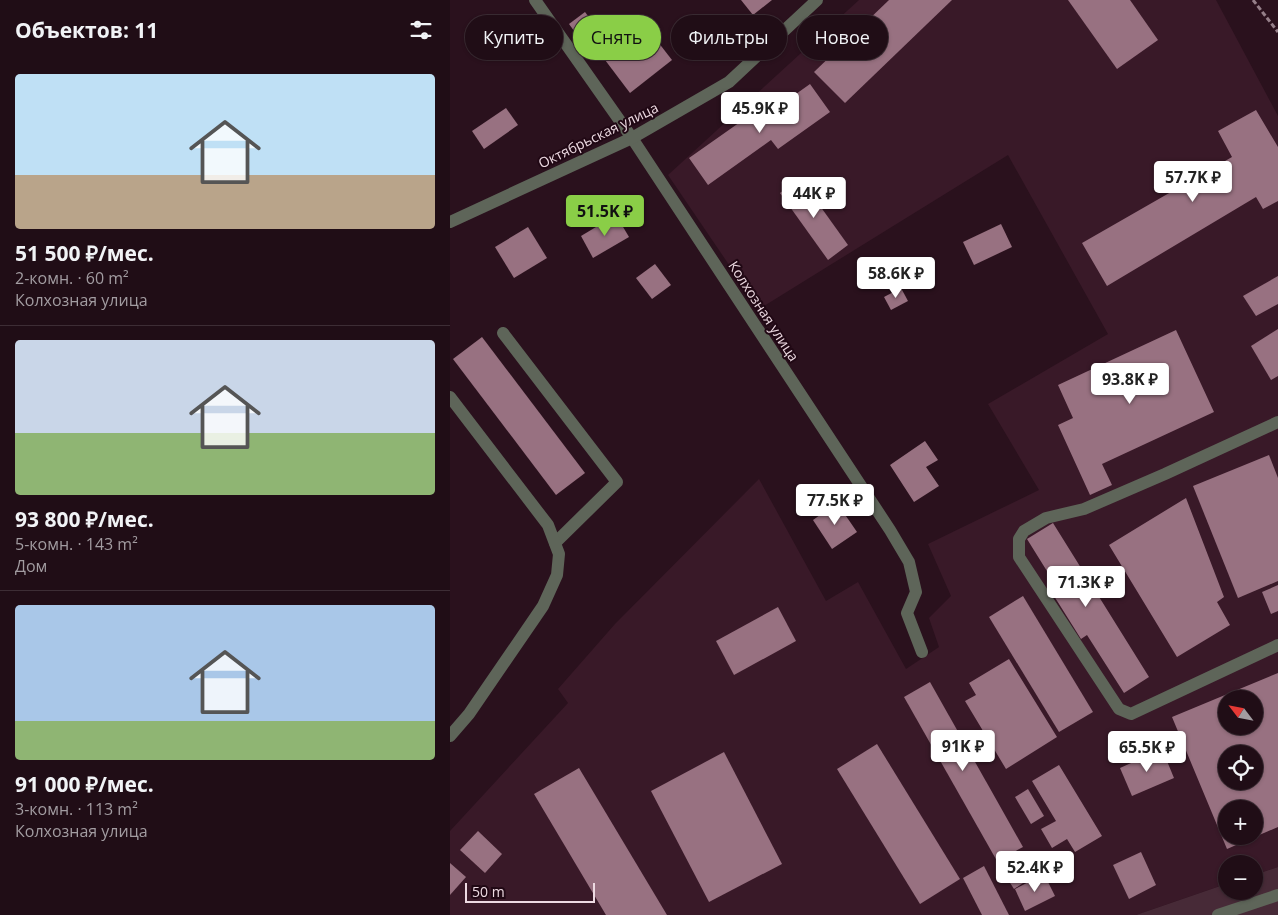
<!DOCTYPE html>
<html lang="ru">
<meta charset="utf-8">
<style>
:root{--surface:#200d16;--page:#2d1b23;--text:#f1f3f6;--muted:#a29ca1;--line:#3d2d35;--accent:#8ace47}
body{margin:0;font-family:"Open Sans",sans-serif;background:var(--page);color:var(--text);height:100vh;display:flex;flex-direction:column;font-size:19px;white-space:nowrap}
*{box-sizing:border-box;margin:0}
p{font-size:16px;color:var(--muted)}
.icon{flex:none;width:28px;height:28px;fill:none;stroke:currentColor;stroke-width:2;stroke-linecap:round;stroke-linejoin:round}
.map{position:relative;flex:1;overflow:hidden}
.drawer{display:flex;flex-direction:column;background:var(--surface);width:450px}
.drawer>*{flex:none}
.top-card{position:absolute;left:15px;top:15px;width:475px;height:45px;display:flex;gap:10px}
.needle{width:32px;rotate:302deg}
.fabs{position:absolute;left:768px;top:690px;display:grid;gap:10px}
.fabs a{display:grid;place-items:center;width:45px;height:45px;border-radius:50%;background:var(--surface);box-shadow:0 1px 4px #0004,0 0 0 1px var(--line);font-size:25px}
.scale{position:absolute;left:15px;bottom:12px;width:130px;box-sizing:border-box;padding-left:5px;border:2px solid #eddae2;border-top:0;font-size:14px;line-height:18px;white-space:nowrap;color:#eddae2;-webkit-text-stroke:4px #200814;paint-order:stroke}
.price{position:absolute;translate:-50% -42px;padding:0 11px;border-radius:5px;background:#fff;color:#222;font-size:16px;line-height:32px;filter:drop-shadow(0 1px 2px #0008)}
.price::after{content:'';position:absolute;left:50%;top:30px;width:15px;height:11px;margin-left:-8px;background:inherit;clip-path:polygon(0 0,100% 0,50% 100%)}
.price.on{background:var(--accent);color:#111}
ul{padding:0;list-style:none}
li{display:grid;align-content:center;gap:10px;height:265px;padding:0 15px}
li+li{border-top:1px solid var(--line)}
li span{display:grid;place-items:center;height:155px;border-radius:5px;color:#555}
li>.icon{margin-inline-start:auto}
span .icon{width:90px;height:90px;fill:#fffc;stroke-width:1}
li b{font-size:21px}
h2{display:flex;justify-content:space-between;align-items:center;height:60px;padding:0 15px;font-size:21px}
.tag{padding:0 18px;border-radius:22px;background:var(--surface);box-shadow:0 1px 4px #0004,0 0 0 1px var(--line);font-size:18px;line-height:45px}
.tag.on{background:var(--accent);color:#111}
main{display:flex;flex:1;min-height:0}
.map>svg:first-child{display:block}
.built{fill:#391928;fill-rule:evenodd}
.green{fill:#472a37}
.building{fill:#987181;fill-rule:evenodd}
.lines{fill:none;stroke-linecap:round;stroke-linejoin:round}
.path{stroke:#957f89;stroke-width:3;stroke-dasharray:5 2.5;stroke-linecap:butt}
.minor{stroke:#5e6559;stroke-width:12}
.labels{text-anchor:middle;dominant-baseline:central;stroke-width:4;stroke-linejoin:round;paint-order:stroke}
.street-label{font-size:14px;fill:#eddae2;stroke:#200814}
</style>
<main>
<section class="drawer">
<h2>Объектов: 11<svg class="icon" aria-label="filters" viewBox="0 0 24 24"><path d="M4 7h16M4 17h16"/><circle cx="9" cy="7" r="2"/><circle cx="15" cy="17" r="2"/></svg></h2>
<ul>
<li><span style="background:linear-gradient(#bfe0f5 65%,#b9a48a 0)"><svg class="icon" aria-label="home" viewBox="0 0 24 24"><path d="M3 11l9-7 9 7M6 9v11h12V9"/></svg></span><div><b>51 500 ₽/мес.</b><p>2-комн. · 60 m²</p><p>Колхозная улица</p></div></li>
<li><span style="background:linear-gradient(#c9d6e8 60%,#8fb573 0)"><svg class="icon" aria-label="home" viewBox="0 0 24 24"><path d="M3 11l9-7 9 7M6 9v11h12V9"/></svg></span><div><b>93 800 ₽/мес.</b><p>5-комн. · 143 m²</p><p>Дом</p></div></li>
<li><span style="background:linear-gradient(#a9c7e8 75%,#8fb573 0)"><svg class="icon" aria-label="home" viewBox="0 0 24 24"><path d="M3 11l9-7 9 7M6 9v11h12V9"/></svg></span><div><b>91 000 ₽/мес.</b><p>3-комн. · 113 m²</p><p>Колхозная улица</p></div></li>
</ul>
</section>
<div class="map">
<svg width="828" height="915" viewBox="0 0 828 915">
<rect width="100%" height="100%" fill="#2a111d"/>
<!-- built -->
<path class="built" d="M 409,0 L 766,0 L 828,116 L 828,867 L 804,875 L 804,864 L 776,864 L 776,884 L 686,915 L 0,915 L 0,831 L 118,703 L 108,689 L 165,624 L 309,479 L 376,601 L 408,582 L 456,669 L 489,647 L 479,618 L 501,596 L 478,544 L 589,490 L 538,404 L 658,334 L 558,155 L 309,309 L 218,175 ZM 776,699 L 804,699 L 804,726 L 776,726 ZM 776,754 L 804,754 L 804,781 L 776,781 ZM 776,809 L 804,809 L 804,836 L 776,836 Z"/>
<!-- green -->
<path class="green" d="M 828,867 L 828,915 L 686,915 L 776,884 L 776,891 L 804,891 L 804,875 Z"/>
<!-- building -->
<g class="building">
<path d="M 291,0 L 322,0 L 303,15 Z"/>
<path d="M 439,0 L 502,0 L 395,103 L 364,72 Z"/>
<path d="M 618,0 L 680,0 L 708,40 L 667,69 Z"/>
<path d="M 135,12 L 151,33 L 135,46 L 119,24 Z"/>
<path d="M 45,21 L 67,45 L 53,57 L 32,33 Z"/>
<path d="M 194,24 L 222,60 L 180,93 L 152,56 Z"/>
<path d="M 360,84 L 380,112 L 328,149 L 321,140 L 258,185 L 239,158 L 303,113 L 308,121 Z"/>
<path d="M 56,108 L 68,125 L 34,149 L 22,131 Z"/>
<path d="M 806,110 L 828,147 L 828,201 L 813,209 L 806,197 L 657,286 L 632,243 L 782,157 L 768,131 Z"/>
<path d="M 350,178 L 398,245 L 378,260 L 330,193 Z"/>
<path d="M 166,215 L 179,237 L 143,258 L 131,236 Z"/>
<path d="M 551,224 L 562,247 L 524,265 L 513,242 Z"/>
<path d="M 78,227 L 97,258 L 64,278 L 45,247 Z"/>
<path d="M 205,264 L 221,285 L 202,299 L 186,278 Z"/>
<path d="M 828,276 L 828,304 L 806,316 L 793,296 Z"/>
<path d="M 451,288 L 458,301 L 441,310 L 434,297 Z"/>
<path d="M 828,329 L 828,376 L 821,380 L 801,346 Z"/>
<path d="M 726,330 L 764,412 L 652,464 L 662,485 L 640,495 L 608,425 L 623,418 L 608,385 Z"/>
<path d="M 32,337 L 135,473 L 106,495 L 3,359 Z"/>
<path d="M 475,441 L 488,460 L 476,467 L 489,486 L 464,502 L 440,465 Z"/>
<path d="M 819,455 L 828,478 L 828,581 L 788,598 L 743,486 Z"/>
<path d="M 736,498 L 774,597 L 767,602 L 780,625 L 727,657 L 659,545 Z"/>
<path d="M 387,503 L 407,532 L 382,549 L 363,520 Z"/>
<path d="M 603,523 L 699,677 L 674,693 L 637,635 L 631,639 L 599,588 L 605,584 L 577,539 Z"/>
<path d="M 828,585 L 828,611 L 821,614 L 812,592 Z"/>
<path d="M 573,596 L 643,712 L 609,732 L 539,617 Z"/>
<path d="M 328,607 L 346,641 L 284,675 L 266,641 Z"/>
<path d="M 559,659 L 607,737 L 556,769 L 515,701 L 526,695 L 519,683 Z"/>
<path d="M 828,673 L 828,827 L 777,849 L 722,717 ZM 776,699 L 804,699 L 804,726 L 776,726 ZM 776,754 L 804,754 L 804,781 L 776,781 ZM 776,809 L 804,809 L 804,836 L 776,836 Z"/>
<path d="M 480,682 L 573,847 L 547,861 L 454,697 Z"/>
<path d="M 427,744 L 510,879 L 470,904 L 387,769 Z"/>
<path d="M 712,749 L 724,778 L 682,796 L 670,768 Z"/>
<path d="M 274,752 L 332,864 L 259,902 L 201,791 Z"/>
<path d="M 609,765 L 652,836 L 625,852 L 617,839 L 602,848 L 591,829 L 606,821 L 582,781 Z"/>
<path d="M 129,768 L 217,915 L 156,915 L 84,794 Z"/>
<path d="M 578,789 L 594,816 L 581,824 L 565,797 Z"/>
<path d="M 28,831 L 52,854 L 35,873 L 10,850 Z"/>
<path d="M 691,852 L 706,885 L 679,899 L 663,865 Z"/>
<path d="M 0,863 L 16,877 L 0,895 Z"/>
<path d="M 568,863 L 579,879 L 564,889 L 553,872 Z"/>
<path d="M 534,866 L 559,915 L 532,915 L 513,878 Z"/>
<path d="M 594,874 L 605,896 L 575,911 L 565,889 Z"/>
</g>
<g class="lines">
<!-- path -->
<path class="path" d="M 803,0 L 828,32"/>
<!-- minor -->
<g class="minor">
<path d="M 85,0 L 182,138 L 440,530 L 459,562 L 466,592 L 457,613 L 472,652"/>
<path d="M 0,222 L 182,138 L 279,82 L 367,0"/>
<path d="M 53,333 L 167,482 L 105,543"/>
<path d="M 0,397 L 98,525 L 109,554 L 107,575 L 93,606 L 19,714 L 0,736"/>
<path d="M 828,422 L 715,474 L 634,509 L 596,518 L 574,531 L 569,539 L 569,557 L 669,709 L 681,714 L 828,645"/>
<path d="M 768,915 L 828,895"/>
</g>
</g>
<g class="labels">
<!-- street labels -->
<g class="street-label">
<text transform="translate(148 135) rotate(-26)">Октябрьская улица</text>
<text transform="translate(314 311) rotate(57)">Колхозная улица</text>
</g>
</g>
</svg>
<div class="fabs">
<a><svg class="needle" viewBox="-14 -14 28 28"><path d="M0-13l5 13h-10z" fill="#e53935"/><path d="M0 13l5-13h-10z" fill="#a29ca1"/></svg></a>
<a><svg class="icon" aria-label="locate" viewBox="0 0 24 24"><circle cx="12" cy="12" r="6"/><path d="M12 2v4M12 18v4M2 12h4M18 12h4"/></svg></a>
<a>+</a>
<a>−</a>
</div>
<div class="scale">50 m</div>
<b class="price" style="left:310px;top:134px">45.9K ₽</b>
<b class="price" style="left:743px;top:203px">57.7K ₽</b>
<b class="price" style="left:364px;top:219px">44K ₽</b>
<b class="price on" style="left:155px;top:237px">51.5K ₽</b>
<b class="price" style="left:446px;top:299px">58.6K ₽</b>
<b class="price" style="left:680px;top:405px">93.8K ₽</b>
<b class="price" style="left:385px;top:526px">77.5K ₽</b>
<b class="price" style="left:636px;top:608px">71.3K ₽</b>
<b class="price" style="left:513px;top:772px">91K ₽</b>
<b class="price" style="left:697px;top:773px">65.5K ₽</b>
<b class="price" style="left:585px;top:893px">52.4K ₽</b>
<div class="top-card">
<a class="tag">Купить</a>
<a class="tag on">Снять</a>
<a class="tag">Фильтры</a>
<a class="tag">Новое</a>
</div>
</div>
</main>
